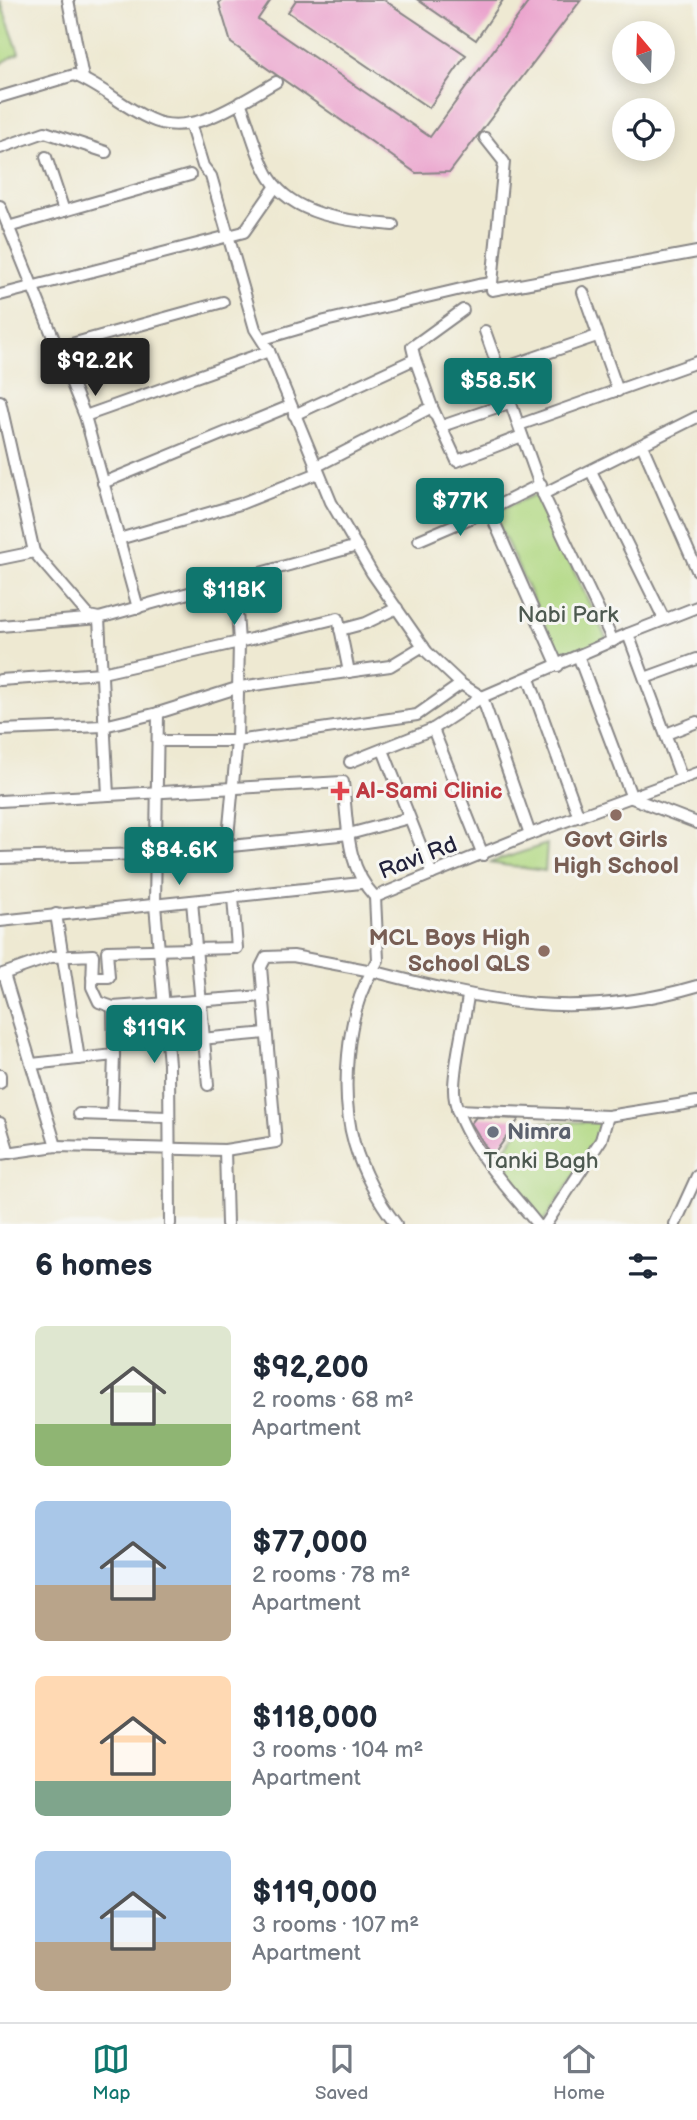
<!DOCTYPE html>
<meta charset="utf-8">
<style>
:root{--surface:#fff;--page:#f2f2f3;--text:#1f2937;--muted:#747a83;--line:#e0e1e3;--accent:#0f766e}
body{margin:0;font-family:"Balsamiq Sans",sans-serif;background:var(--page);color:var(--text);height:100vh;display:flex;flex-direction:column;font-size:26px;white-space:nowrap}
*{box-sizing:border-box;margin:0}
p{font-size:23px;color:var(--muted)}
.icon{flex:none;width:38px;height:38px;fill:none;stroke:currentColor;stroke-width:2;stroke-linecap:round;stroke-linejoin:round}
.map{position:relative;height:1224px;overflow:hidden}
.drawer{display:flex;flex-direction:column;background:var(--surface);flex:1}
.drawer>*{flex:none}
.needle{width:46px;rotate:341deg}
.tools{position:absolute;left:612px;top:21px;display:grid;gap:14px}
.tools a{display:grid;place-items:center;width:63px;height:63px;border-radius:50%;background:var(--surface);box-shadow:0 4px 18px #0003;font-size:35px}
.price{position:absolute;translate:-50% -60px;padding:0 16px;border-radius:7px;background:var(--accent);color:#fff;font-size:23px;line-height:46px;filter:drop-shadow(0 2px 4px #0008)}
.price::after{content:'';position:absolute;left:50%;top:42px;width:21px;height:16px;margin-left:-10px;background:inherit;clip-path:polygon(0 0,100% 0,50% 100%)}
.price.selected{background:#222;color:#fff}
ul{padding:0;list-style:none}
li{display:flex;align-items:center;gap:21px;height:175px;padding:0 35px}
li span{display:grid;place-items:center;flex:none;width:196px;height:140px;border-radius:10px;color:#555}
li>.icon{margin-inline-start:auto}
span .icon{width:84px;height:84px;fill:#fffc;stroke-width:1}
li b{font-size:30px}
h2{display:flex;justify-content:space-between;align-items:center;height:84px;padding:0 35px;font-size:30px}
.dock{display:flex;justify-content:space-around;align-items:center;height:98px;border-top:2px solid var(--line);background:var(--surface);font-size:19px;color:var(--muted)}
.dock a{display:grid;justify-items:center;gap:4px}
.dock .selected{color:var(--accent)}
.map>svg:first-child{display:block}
.green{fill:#b1d882;stroke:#6a7d5e;stroke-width:2}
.building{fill:#eba5ce}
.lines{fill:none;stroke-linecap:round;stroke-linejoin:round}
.street-casing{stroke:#888686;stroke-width:14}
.street{stroke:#fff;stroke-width:10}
.health-dot{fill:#e0444e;stroke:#f6f6f2;stroke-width:2.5}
.education-dot{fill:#8d6e63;stroke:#f6f6f2;stroke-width:2.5}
.worship-dot{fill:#6b7280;stroke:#f6f6f2;stroke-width:2.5}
.labels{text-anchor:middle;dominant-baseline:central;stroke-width:6;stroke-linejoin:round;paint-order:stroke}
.park-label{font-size:23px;fill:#4d5950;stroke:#f6f6f2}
.health-label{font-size:23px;font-weight:bold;fill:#be3a42;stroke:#f6f6f2;text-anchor:start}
.education-label{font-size:23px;font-weight:bold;fill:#785e54;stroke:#f6f6f2}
.street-label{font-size:23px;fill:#22223b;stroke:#f6f6f2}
.worship-label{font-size:23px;font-weight:bold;fill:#5b616d;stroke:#f6f6f2;text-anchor:start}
</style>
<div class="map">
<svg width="697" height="1224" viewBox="0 0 697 1224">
<rect width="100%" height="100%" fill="#f6f6f2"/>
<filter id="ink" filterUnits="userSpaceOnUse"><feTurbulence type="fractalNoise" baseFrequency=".0143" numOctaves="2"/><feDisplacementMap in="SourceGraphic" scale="14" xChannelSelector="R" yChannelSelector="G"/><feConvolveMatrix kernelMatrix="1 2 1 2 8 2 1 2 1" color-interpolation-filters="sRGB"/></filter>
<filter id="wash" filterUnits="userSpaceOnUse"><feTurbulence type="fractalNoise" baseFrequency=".00686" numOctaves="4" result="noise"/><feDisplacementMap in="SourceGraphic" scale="28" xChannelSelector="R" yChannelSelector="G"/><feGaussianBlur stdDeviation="1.57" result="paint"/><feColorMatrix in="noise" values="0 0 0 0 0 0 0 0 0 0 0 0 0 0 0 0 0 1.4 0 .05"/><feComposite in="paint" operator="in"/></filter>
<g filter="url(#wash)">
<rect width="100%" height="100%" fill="#eee9d2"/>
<!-- green -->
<g class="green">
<path d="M 0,0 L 19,53 L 0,64 Z"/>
<path d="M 537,494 L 608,642 L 561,661 L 493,512 Z"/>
<path d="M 547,844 L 545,871 L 489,863 Z"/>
<path d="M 524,1122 L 601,1122 L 597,1141 L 542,1224 L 496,1162 Z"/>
</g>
<g id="blocks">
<!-- building -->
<g class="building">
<path d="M 222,0 L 271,0 L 258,19 L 430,137 L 530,0 L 581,0 L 450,172 L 416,173 L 231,43 L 219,3 Z"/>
<path d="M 296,0 L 384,0 L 466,55 L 429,108 L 288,12 Z"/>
<path d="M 418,0 L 503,0 L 476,40 Z"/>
<path d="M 476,1117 L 519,1119 L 492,1157 L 471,1123 Z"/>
</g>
</g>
</g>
<g filter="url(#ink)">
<use href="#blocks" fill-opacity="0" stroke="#888686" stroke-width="2"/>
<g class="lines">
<defs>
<g id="street">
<path d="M 68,0 L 83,78"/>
<path d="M 0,97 L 74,75 C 102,86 123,107 150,119 C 191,139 240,102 276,82"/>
<path d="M 240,102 C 250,126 256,156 270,178 C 295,218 352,221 393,225"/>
<path d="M 190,123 L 203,166 L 211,176 L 255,329 L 269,351 L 331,502 L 372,573 L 427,652 L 461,684 L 482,697 L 530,834"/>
<path d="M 485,138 L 504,162 L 492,283"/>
<path d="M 0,148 L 45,132 L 106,152"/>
<path d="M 46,157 L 64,211"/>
<path d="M 0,206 L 85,416 L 138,608"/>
<path d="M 8,227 L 190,175"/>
<path d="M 583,292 L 618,391"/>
<path d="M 0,295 L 244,232 L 276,186"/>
<path d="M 485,331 L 543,494 L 613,641"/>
<path d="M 263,339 L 325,321 L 478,285 L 492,283 L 492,290 L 697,252"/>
<path d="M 57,348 L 223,302"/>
<path d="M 415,359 L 432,407 L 457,461 L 522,436"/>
<path d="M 498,370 L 597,336"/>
<path d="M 0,401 L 34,552"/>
<path d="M 294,415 L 415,359 L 412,347 L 463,310"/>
<path d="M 85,416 L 269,351"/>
<path d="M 519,425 L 697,362"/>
<path d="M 442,426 L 509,403"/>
<path d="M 642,445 L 697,570"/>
<path d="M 315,467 L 432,407"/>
<path d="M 591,471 L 664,619"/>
<path d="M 103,483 L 290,406"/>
<path d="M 541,484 L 489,510 L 558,666"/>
<path d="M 543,494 L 697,417"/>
<path d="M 119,539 L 240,504 L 318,473"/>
<path d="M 419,540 L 489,510"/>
<path d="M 0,559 L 34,552 L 89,616 L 99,618 L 357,546"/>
<path d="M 235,582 L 239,642 L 338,618 L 349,672"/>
<path d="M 0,626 L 99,618 L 108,795"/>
<path d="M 340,630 L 366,623 L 397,608"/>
<path d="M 579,658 L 632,798 L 697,823"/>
<path d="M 645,678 L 697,659"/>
<path d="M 529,679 L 579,817"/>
<path d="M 0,680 L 102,673 L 239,642 L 237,741 L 227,848"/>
<path d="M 158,713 L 155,905 L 169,1064 L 170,1224"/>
<path d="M 433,729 L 483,855"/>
<path d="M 0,730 L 104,726 L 158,713 L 240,687 L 390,666 L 423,646"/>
<path d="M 666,734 L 697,722"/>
<path d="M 158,741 L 237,741 L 417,715 L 461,684"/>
<path d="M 383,750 L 432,874"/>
<path d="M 350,762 L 433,729 L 482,697 L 628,634"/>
<path d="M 697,773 L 530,834 L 375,897 L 378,960 L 372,971 C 492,1002 574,1022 697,986"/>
<path d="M 682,779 L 628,634 L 697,607"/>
<path d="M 0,801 L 343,782 C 348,823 345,866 375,897"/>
<path d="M 0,858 L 216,852 L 231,846 L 349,834 L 409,818"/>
<path d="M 192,901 L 208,1085"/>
<path d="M 56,914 L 79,1059"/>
<path d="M 0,921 L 361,883"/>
<path d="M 4,974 L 56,1146"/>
<path d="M 0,975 L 51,957 L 93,955 L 92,987 L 99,1002 L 113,1007 L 263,996"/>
<path d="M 92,977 L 109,977 L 107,951 L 237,948 L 233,897"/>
<path d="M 468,996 C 464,1025 455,1057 454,1087 C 452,1132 510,1190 537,1224"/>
<path d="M 113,1007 L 114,1055"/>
<path d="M 167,1042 L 266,1033"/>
<path d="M 32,1064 L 114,1055 L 112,1115"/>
<path d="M 0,1075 L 0,1083"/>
<path d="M 457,1110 L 608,1116 L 697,1102"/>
<path d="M 79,1114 L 168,1117"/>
<path d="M 0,1123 L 9,1153"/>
<path d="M 225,1150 L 227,1224"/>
<path d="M 0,1154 L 56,1146 L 225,1150 L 276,1142 L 261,967 L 266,957 L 293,956 L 372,971 C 346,1014 340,1095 354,1143 C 362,1171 378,1201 396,1224"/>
<path d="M 546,1224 L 601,1140 L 608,1116"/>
<path d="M 675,1224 L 697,1176"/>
</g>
</defs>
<!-- street casing -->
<use href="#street" class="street-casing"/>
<!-- street -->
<use href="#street" class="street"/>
</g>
</g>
<!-- markers -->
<path class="health-dot" d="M336.5 780.5h7v7h7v7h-7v7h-7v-7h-7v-7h7z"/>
<g class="education-dot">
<circle cx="616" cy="815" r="7"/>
<circle cx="544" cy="951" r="7"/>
</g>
<circle class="worship-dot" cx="493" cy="1132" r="7"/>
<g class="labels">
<!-- park labels -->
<g class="park-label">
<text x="568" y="615">Nabi Park</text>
<text x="541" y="1161">Tanki Bagh</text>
</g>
<!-- health labels -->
<g class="health-label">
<text x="356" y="791">Al-Sami Clinic</text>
</g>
<!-- education labels -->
<g class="education-label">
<text x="616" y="840">Govt Girls<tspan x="616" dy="26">High School</tspan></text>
<text x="530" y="938" text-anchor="end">MCL Boys High<tspan x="530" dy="26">School QLS</tspan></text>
</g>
<!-- street labels -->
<g class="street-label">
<text transform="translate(418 858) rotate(-21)">Ravi Rd</text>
</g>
<!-- worship labels -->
<g class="worship-label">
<text x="507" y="1132">Nimra</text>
</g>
</g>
</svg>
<div class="tools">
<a><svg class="needle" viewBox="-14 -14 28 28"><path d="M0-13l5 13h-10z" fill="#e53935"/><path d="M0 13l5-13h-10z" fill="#747a83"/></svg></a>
<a><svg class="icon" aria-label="locate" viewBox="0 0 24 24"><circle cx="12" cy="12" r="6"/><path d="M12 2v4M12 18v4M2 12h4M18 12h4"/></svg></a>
</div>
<b class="price selected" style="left:95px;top:398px">$92.2K</b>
<b class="price" style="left:498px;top:418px">$58.5K</b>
<b class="price" style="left:460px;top:538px">$77K</b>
<b class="price" style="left:234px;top:627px">$118K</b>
<b class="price" style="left:179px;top:887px">$84.6K</b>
<b class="price" style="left:154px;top:1065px">$119K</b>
</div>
<section class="drawer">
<h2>6 homes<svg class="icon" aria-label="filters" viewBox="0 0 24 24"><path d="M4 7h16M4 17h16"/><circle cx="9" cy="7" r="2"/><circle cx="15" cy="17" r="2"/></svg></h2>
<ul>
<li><span style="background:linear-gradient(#dfe7d0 70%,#8fb573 0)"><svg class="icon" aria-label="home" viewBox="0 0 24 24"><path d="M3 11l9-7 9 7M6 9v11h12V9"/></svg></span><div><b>$92,200</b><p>2 rooms · 68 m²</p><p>Apartment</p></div></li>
<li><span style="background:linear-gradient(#a9c7e8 60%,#b9a48a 0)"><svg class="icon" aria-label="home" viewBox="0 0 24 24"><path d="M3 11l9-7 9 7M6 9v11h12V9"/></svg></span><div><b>$77,000</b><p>2 rooms · 78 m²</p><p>Apartment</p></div></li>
<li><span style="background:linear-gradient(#ffd9b3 75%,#7fa58c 0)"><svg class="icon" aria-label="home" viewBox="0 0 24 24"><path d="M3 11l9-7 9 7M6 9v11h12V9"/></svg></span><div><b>$118,000</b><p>3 rooms · 104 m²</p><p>Apartment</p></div></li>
<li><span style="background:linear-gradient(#a9c7e8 65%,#b9a48a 0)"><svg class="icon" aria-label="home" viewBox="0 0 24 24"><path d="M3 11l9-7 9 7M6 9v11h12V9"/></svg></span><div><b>$119,000</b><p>3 rooms · 107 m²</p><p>Apartment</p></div></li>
</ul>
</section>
<nav class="dock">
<a class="selected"><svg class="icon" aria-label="map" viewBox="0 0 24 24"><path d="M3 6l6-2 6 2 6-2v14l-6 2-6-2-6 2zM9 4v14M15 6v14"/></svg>Map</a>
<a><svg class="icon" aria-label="saved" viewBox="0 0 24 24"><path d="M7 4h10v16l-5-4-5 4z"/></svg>Saved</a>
<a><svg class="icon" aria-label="home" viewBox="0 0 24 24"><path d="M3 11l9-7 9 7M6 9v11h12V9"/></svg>Home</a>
</nav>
